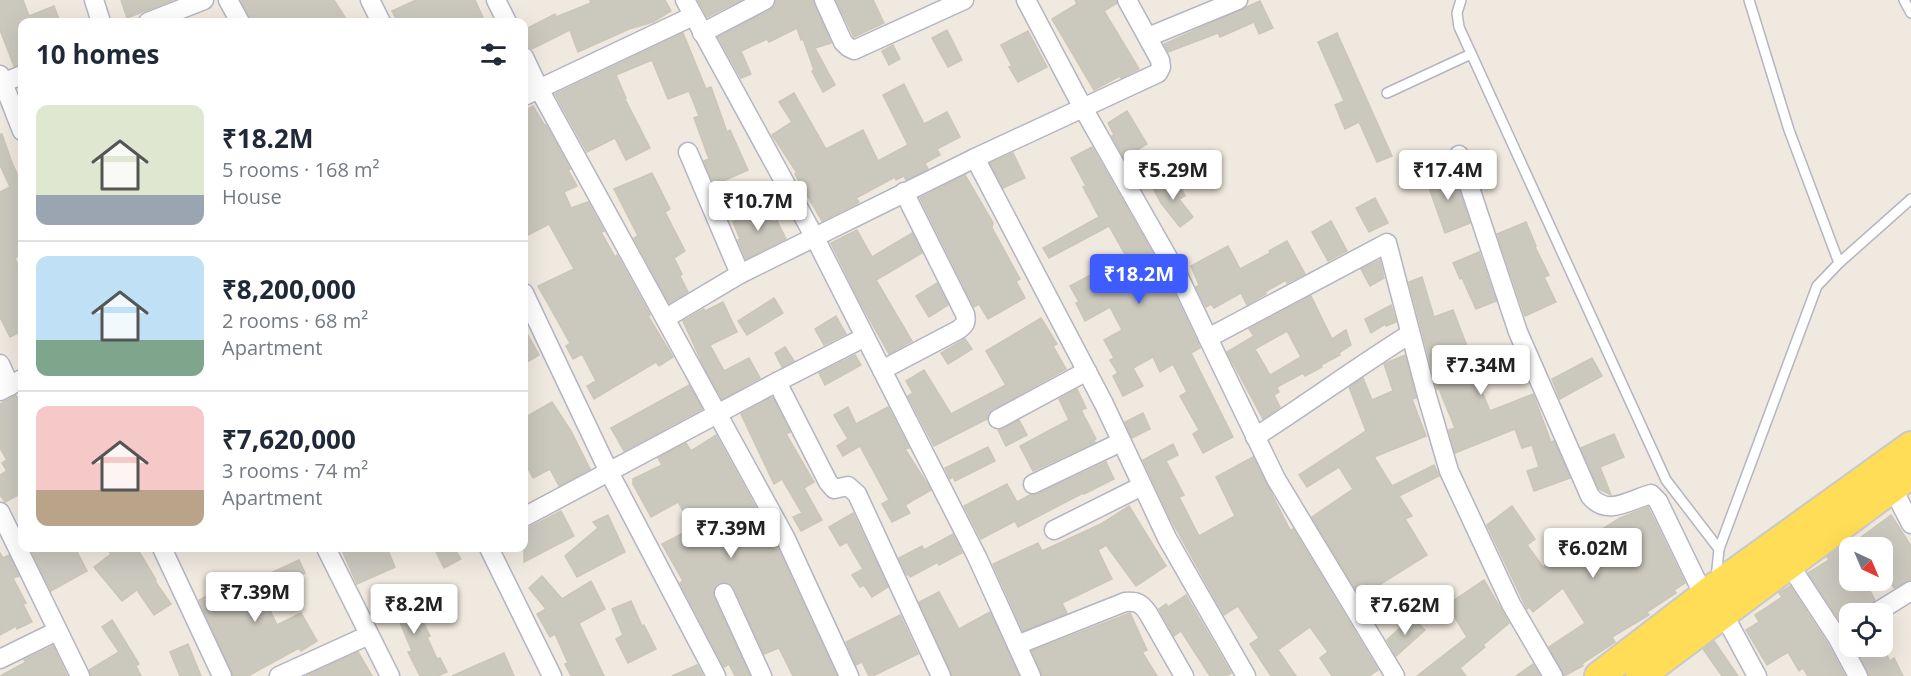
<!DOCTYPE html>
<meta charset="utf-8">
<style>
:root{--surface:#fff;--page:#f6f6f7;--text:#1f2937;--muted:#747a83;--line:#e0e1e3;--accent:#3e5cff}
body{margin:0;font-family:"Open Sans",sans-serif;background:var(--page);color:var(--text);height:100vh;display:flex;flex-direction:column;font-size:22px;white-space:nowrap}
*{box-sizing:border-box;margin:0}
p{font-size:20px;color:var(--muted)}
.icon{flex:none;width:33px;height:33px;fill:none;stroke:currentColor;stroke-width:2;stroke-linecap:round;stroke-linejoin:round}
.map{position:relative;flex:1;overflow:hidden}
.side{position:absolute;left:18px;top:18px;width:510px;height:534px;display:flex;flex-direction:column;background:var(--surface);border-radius:12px;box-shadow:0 6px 24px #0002}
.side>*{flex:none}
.needle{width:39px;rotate:136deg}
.tools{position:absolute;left:1839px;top:537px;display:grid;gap:12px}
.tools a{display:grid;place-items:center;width:54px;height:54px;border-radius:12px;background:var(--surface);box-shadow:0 6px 24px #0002;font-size:30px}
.price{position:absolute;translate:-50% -51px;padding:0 14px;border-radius:6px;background:#fff;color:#222;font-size:20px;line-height:39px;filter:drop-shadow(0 2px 3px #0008)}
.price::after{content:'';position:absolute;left:50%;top:36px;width:18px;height:14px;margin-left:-9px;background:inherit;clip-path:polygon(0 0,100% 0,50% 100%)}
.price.active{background:var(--accent);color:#fff}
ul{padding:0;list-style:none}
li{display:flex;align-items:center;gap:18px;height:150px;padding:0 18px}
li+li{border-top:2px solid var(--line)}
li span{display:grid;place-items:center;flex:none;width:168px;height:120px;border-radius:12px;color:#555}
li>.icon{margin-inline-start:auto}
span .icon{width:72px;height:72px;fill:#fffc;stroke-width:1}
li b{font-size:26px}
h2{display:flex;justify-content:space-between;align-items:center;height:72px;padding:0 18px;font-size:26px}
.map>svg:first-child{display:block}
.building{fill:#cbc8be;stroke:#ccc6b8;stroke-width:1.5;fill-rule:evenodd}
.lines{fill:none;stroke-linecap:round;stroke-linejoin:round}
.lane-casing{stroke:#b3b5c2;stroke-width:12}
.street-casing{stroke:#b3b5c2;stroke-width:21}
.primary-casing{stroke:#c9c9c9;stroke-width:32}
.lane{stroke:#fff;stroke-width:9}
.street{stroke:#fff;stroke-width:18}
.primary{stroke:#ffdd56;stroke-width:28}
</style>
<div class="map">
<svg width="1911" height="676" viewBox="0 0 1911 676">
<rect width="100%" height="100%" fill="#f0e9df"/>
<!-- building -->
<g class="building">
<path d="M 0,0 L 23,0 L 29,16 L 54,6 L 60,22 L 22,22 L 22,64 L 14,66 L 0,30 Z"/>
<path d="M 121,0 L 173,0 L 127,18 Z"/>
<path d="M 241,0 L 334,0 L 348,22 L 251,22 Z"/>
<path d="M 416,0 L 475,0 L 485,22 L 398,22 L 392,11 Z"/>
<path d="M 590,0 L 665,0 L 671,11 L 653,22 L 629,29 L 578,52 L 570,30 L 532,49 L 527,46 L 524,40 L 524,30 L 555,14 L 556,17 L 591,3 Z"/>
<path d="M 698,0 L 741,0 L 707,17 Z"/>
<path d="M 776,0 L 813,0 L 831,43 L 815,48 L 835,85 L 823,92 L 812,71 L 814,70 L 803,39 L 801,40 L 797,28 L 769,42 L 767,39 L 741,51 L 751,74 L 741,78 L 718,37 L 770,10 L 775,5 Z"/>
<path d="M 836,0 L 873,0 L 884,23 L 854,37 Z"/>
<path d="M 1075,0 L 1116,0 L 1117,3 L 1104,11 L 1139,69 L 1121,78 L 1120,76 L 1094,90 L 1052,19 L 1077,4 Z"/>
<path d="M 1260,1 L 1273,28 L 1259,34 L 1254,22 L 1220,37 L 1218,33 L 1168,52 L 1164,44 Z"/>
<path d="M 947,30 L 962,60 L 948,67 L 932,38 Z"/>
<path d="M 1028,31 L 1047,67 L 1018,82 L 1009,67 L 1012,66 L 1001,45 Z"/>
<path d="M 683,33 L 706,89 L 711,87 L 727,132 L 730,130 L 748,170 L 714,185 L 704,161 L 709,159 L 694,118 L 699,116 L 689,91 L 668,99 L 652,60 L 616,75 L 626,98 L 625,99 L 650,148 L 626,160 L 615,138 L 587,152 L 555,94 Z"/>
<path d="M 1337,33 L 1392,156 L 1377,162 L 1359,122 L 1345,129 L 1335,105 L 1344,101 L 1318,42 Z"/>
<path d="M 893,45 L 900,59 L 889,65 L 882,51 Z"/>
<path d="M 904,84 L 924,124 L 947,112 L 960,137 L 937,149 L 940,155 L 925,163 L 928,169 L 906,180 L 904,176 L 896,180 L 895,177 L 856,198 L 859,202 L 856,204 L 822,221 L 795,174 L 797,173 L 772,135 L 792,122 L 779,102 L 794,93 L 826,149 L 863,130 L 878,161 L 908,145 L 883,95 Z"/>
<path d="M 533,106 L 545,126 L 546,125 L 570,169 L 568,170 L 577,186 L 564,192 L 571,208 L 588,202 L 604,231 L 601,232 L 615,257 L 617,255 L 650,315 L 648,316 L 673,357 L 659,366 L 656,362 L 594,399 L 587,386 L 596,381 L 582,354 L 573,359 L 566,346 L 570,343 L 538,286 L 574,269 L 549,224 L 524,237 L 524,111 Z"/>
<path d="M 1127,111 L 1147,144 L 1124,158 L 1112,136 L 1114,135 L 1108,123 Z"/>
<path d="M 0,134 L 2,134 L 11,160 L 21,183 L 22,182 L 22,254 L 15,258 L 22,276 L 22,331 L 10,337 L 0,317 L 0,192 L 10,187 L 0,165 Z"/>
<path d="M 1092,147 L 1169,282 L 1200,348 L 1191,353 L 1233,437 L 1203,453 L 1193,434 L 1199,430 L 1180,396 L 1187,392 L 1173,364 L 1160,372 L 1153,357 L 1133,368 L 1143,386 L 1123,396 L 1113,376 L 1118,373 L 1110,360 L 1114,358 L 1104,340 L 1122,330 L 1110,307 L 1085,321 L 1076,303 L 1079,302 L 1070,286 L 1126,256 L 1109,226 L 1049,258 L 1043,248 L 1099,217 L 1083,187 L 1086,186 L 1071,158 Z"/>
<path d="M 1013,153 L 1025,178 L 1003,188 L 990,163 Z"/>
<path d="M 1452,168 L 1470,223 L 1445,233 L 1426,179 Z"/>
<path d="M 652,173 L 670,209 L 665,212 L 685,251 L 674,258 L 682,274 L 680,276 L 688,292 L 669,303 L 634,238 L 638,236 L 614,189 Z"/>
<path d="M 965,175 L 993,223 L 992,228 L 1020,279 L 1016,281 L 1025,298 L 988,319 L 979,304 L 974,307 L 920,198 Z"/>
<path d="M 1176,177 L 1185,196 L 1179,199 L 1193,217 L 1180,227 L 1161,203 L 1153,188 Z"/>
<path d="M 1375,198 L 1388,223 L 1369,232 L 1356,208 Z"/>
<path d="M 766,206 L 774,222 L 777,221 L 786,239 L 746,259 L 738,240 L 740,239 L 733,222 Z"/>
<path d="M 1331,221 L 1347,251 L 1328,261 L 1312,232 Z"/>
<path d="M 1526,222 L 1536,246 L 1535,247 L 1549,275 L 1544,277 L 1556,302 L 1525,316 L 1497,234 Z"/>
<path d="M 857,230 L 872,257 L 912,233 L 922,253 L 876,280 L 912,341 L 889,354 L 860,302 L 831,243 Z"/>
<path d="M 1287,241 L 1305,274 L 1287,283 L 1286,280 L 1265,292 L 1266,294 L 1247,305 L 1241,293 L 1214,308 L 1211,304 L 1206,307 L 1196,287 L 1199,285 L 1191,266 L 1228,246 L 1240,269 L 1270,253 L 1269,251 Z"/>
<path d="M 1479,252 L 1496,301 L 1476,309 L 1462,278 L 1460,279 L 1453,263 Z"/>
<path d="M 1380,260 L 1384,278 L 1370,286 L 1361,269 Z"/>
<path d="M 1422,277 L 1434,317 L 1453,310 L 1477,372 L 1474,373 L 1490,411 L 1533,394 L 1551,442 L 1554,441 L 1570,478 L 1534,491 L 1527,471 L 1539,467 L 1532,445 L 1522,448 L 1515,429 L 1455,453 L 1449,430 L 1455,428 L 1439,389 L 1437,389 L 1409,282 Z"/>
<path d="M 937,283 L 948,305 L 929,317 L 916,296 Z"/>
<path d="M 1311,296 L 1332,339 L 1346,330 L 1351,345 L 1339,353 L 1340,355 L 1321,365 L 1322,367 L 1305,376 L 1303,373 L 1277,387 L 1279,392 L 1274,395 L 1280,407 L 1263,419 L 1227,352 L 1254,336 L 1249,329 ZM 1287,331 L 1301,357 L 1270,375 L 1255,349 Z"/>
<path d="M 774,298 L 783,313 L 747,335 L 738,321 Z"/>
<path d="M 723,302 L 737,332 L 710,345 L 724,371 L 749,358 L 760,378 L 722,399 L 704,367 L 683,321 L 704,309 L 705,311 Z"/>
<path d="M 1391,305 L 1396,322 L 1386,326 L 1385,324 L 1371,333 L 1365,319 Z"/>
<path d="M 836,316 L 846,334 L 824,345 L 815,329 Z"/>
<path d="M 1041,318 L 1057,344 L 1053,346 L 1066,369 L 993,409 L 988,414 L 987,419 L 934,446 L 908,396 L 913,393 L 906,381 L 924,370 L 951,414 L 1006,385 L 986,351 Z"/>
<path d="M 524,328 L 539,355 L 524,364 Z"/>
<path d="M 965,339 L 972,349 L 948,364 L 941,353 Z"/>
<path d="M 1512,346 L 1520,364 L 1504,371 L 1496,353 Z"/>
<path d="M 785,347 L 794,361 L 782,367 L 775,353 Z"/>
<path d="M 855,355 L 861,365 L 825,385 L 819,373 Z"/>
<path d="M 1405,355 L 1416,398 L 1412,399 L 1426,436 L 1374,457 L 1392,486 L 1434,465 L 1439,476 L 1399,496 L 1412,516 L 1405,519 L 1427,555 L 1360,597 L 1312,517 L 1353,489 L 1339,467 L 1307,487 L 1299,475 L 1366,431 L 1349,387 L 1363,378 L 1372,400 L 1393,391 L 1384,364 Z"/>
<path d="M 1592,358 L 1602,376 L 1560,399 L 1552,379 Z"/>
<path d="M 689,385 L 702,409 L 624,451 L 611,428 Z"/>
<path d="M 1077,389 L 1086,408 L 1081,410 L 1096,439 L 1094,440 L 1095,442 L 1033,471 L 1020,446 L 1069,420 L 1059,399 Z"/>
<path d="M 16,395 L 22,406 L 22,493 L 5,502 L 0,495 L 0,475 L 7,471 L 2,463 L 7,460 L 0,448 L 0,404 Z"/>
<path d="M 770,398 L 773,398 L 790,432 L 786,434 L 814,482 L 804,488 L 822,520 L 801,531 L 793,517 L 802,513 L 782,479 L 774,484 L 741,414 Z"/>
<path d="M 552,402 L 571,431 L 590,469 L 559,486 L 550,469 L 533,478 L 524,461 L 524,418 Z"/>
<path d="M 848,407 L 856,424 L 888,407 L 909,448 L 905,449 L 931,490 L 905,505 L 910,513 L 892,522 L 882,504 L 889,500 L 860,446 L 843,456 L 837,446 L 848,439 L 834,415 Z"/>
<path d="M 1143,413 L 1150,429 L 1132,438 L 1125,422 Z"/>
<path d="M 1019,420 L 1027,435 L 1006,446 L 998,430 Z"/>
<path d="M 1614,434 L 1624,457 L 1600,467 L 1611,495 L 1599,489 L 1581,448 Z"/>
<path d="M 716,435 L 757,510 L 754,512 L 766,532 L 769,531 L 775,542 L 837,676 L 793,676 L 779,648 L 764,654 L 734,588 L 730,584 L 724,582 L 715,587 L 714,597 L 750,676 L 735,676 L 729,664 L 724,667 L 680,583 L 683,581 L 662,544 L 693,528 L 678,502 L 651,517 L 633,484 L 633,479 L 662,465 L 658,458 L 686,443 L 691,451 Z"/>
<path d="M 1173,444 L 1178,455 L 1166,461 L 1184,495 L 1179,497 L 1199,536 L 1235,516 L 1216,477 L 1253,457 L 1290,530 L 1293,529 L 1378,670 L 1369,676 L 1332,676 L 1320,658 L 1328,652 L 1310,627 L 1278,650 L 1296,676 L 1271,676 L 1250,644 L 1259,638 L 1238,606 L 1224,615 L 1170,518 L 1143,460 Z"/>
<path d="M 988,447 L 995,461 L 955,481 L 953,477 L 950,479 L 945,468 Z"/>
<path d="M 1106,462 L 1114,479 L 1084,494 L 1083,493 L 1018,527 L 1015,521 L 981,539 L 964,506 L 1007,484 L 1017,502 L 1030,495 L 1038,494 Z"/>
<path d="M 1129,506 L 1166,566 L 1136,586 L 1106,545 L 1098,550 L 1112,579 L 1062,603 L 1067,613 L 1023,631 L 993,564 L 1038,543 L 1042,551 L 1101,524 Z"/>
<path d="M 1512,506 L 1535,539 L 1527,545 L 1543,567 L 1592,533 L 1593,535 L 1620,518 L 1648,507 L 1685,583 L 1674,590 L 1676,593 L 1647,612 L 1649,615 L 1612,637 L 1615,642 L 1582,664 L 1583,666 L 1564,676 L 1549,647 L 1585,623 L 1563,588 L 1533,612 L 1529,607 L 1527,609 L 1487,525 Z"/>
<path d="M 561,511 L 574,536 L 524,562 L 524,530 Z"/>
<path d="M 853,513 L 888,587 L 872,597 L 864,585 L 860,587 L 852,575 L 863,569 L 847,542 L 840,546 L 829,527 Z"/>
<path d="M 608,515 L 625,552 L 577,577 L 565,556 L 598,528 L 593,522 Z"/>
<path d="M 1891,515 L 1911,546 L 1911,580 L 1894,588 L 1882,567 L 1882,548 L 1850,548 L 1850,580 L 1864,580 L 1875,600 L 1857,614 L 1850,614 L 1850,636 L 1808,573 L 1829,560 L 1827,557 L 1843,545 L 1845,549 Z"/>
<path d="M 953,534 L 962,553 L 939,565 L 938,562 L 910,577 L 908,574 L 907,575 L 899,558 L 922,546 L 924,550 Z"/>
<path d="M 30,548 L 75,548 L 87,571 L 51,591 Z"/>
<path d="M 107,548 L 137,548 L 156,580 L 155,581 L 171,604 L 154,615 L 137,590 L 122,601 L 94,567 L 111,554 Z"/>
<path d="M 341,548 L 387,548 L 395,567 L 357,584 Z"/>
<path d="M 434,548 L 454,548 L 461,559 L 444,568 Z"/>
<path d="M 0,553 L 3,558 L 9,555 L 19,576 L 13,578 L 26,603 L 23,604 L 32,622 L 17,629 L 16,626 L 0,635 Z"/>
<path d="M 299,560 L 305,573 L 262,593 L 277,625 L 301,613 L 317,641 L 301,651 L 299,648 L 248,676 L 233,676 L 199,600 L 247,575 L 251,582 Z"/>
<path d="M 542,576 L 562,599 L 591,581 L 605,609 L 579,623 L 604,676 L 571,676 L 565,664 L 568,663 L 555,634 L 550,637 L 537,614 L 546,609 L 529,588 Z"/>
<path d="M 1484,580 L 1509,623 L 1483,645 L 1485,647 L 1460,668 L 1466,676 L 1417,676 L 1467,637 L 1447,605 Z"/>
<path d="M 1790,586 L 1827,643 L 1845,676 L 1808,676 L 1803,668 L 1799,671 L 1788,652 L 1767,665 L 1746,630 L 1759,622 L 1755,615 L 1782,597 L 1779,593 Z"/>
<path d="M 399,588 L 416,622 L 422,620 L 430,636 L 427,637 L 437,659 L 440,658 L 447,672 L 438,676 L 420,676 L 408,652 L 412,651 L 398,618 L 391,621 L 380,598 Z"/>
<path d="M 939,592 L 959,629 L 990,612 L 1019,676 L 952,676 L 919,602 Z"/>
<path d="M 1186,595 L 1231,673 L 1227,676 L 1210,676 L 1181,631 L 1174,636 L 1159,609 L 1166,604 L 1168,607 Z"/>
<path d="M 631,601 L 642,626 L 644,625 L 656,649 L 628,663 L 616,639 L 623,635 L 612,609 Z"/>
<path d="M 1130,613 L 1147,650 L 1142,652 L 1157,676 L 1042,676 L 1032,651 Z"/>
<path d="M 900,615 L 918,654 L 873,676 L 869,676 L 862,662 L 856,665 L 846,642 Z"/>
<path d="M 1412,617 L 1425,630 L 1396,656 L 1387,640 Z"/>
<path d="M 112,620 L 139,664 L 136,666 L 141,676 L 91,676 L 89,670 L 119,652 L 102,627 Z"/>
<path d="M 1714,641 L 1738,676 L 1722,676 L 1703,649 Z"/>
<path d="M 188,644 L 201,676 L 180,676 L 170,652 Z"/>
<path d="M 53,646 L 67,676 L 0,676 L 26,662 L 24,660 Z"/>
<path d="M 1855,646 L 1882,646 L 1890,661 L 1894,658 L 1903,676 L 1869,676 Z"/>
<path d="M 358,652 L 372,676 L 306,676 Z"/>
<path d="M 504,653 L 514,676 L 452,676 Z"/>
<path d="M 1533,664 L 1540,676 L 1516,676 Z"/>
<path d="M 697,665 L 703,676 L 672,676 Z"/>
</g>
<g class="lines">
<defs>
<g id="lane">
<path d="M 1461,0 L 1457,13 L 1459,27 L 1666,480 L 1719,549 L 1716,579"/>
<path d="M 1904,0 L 1911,13"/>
<path d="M 1387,93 L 1471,54"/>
<path d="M 1839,263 L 1911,199"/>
<path d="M 1719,549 L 1817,286 L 1839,263 L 1789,130 L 1749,0"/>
</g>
<g id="street">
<path d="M 94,0 L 101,22"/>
<path d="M 228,0 L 240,22"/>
<path d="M 370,0 L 381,22"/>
<path d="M 496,0 L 507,22"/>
<path d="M 685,0 L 814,236 L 977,557 L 1031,676"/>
<path d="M 824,0 L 843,42 L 848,47 L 854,50 L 964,0"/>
<path d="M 1026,0 L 1083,108 L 1179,277 L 1208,338"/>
<path d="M 148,22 L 204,0"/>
<path d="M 702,33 L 765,0"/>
<path d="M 1148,37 L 1238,0"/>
<path d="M 524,57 L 539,89 L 785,537 L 849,676"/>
<path d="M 0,75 L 22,131"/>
<path d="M 0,84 L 22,75"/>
<path d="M 524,96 L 693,16"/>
<path d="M 688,152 L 740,274"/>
<path d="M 1459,155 L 1518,332 L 1590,496 C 1607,517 1630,500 1651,494 L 1658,501 L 1704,596"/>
<path d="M 975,158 L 1158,73 L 1161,67 L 1160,60 L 1127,0"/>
<path d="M 524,293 L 609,472 L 716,676"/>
<path d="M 666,318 L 740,274 L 975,158 L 1104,404 L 1167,538 L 1246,676"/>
<path d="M 0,364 L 10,386"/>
<path d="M 882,370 L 958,330 C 965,325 967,322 965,314 L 904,192"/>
<path d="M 777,382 L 828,482 L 834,489 L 848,486 L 857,494 L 941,676"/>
<path d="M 0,391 L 22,379"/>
<path d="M 998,419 L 1087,371"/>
<path d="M 1255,437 C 1307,404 1357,367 1410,334"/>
<path d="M 1033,484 L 1121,442"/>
<path d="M 1892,487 L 1911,524"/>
<path d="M 0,512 L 80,676"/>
<path d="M 524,517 L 777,382 L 865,337"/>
<path d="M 1054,530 L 1142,486"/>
<path d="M 162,548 L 222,676"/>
<path d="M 326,548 L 390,676"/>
<path d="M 489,548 L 552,676"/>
<path d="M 1789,564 L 1837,637 L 1858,676"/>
<path d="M 724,593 L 762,676"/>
<path d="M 1874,614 L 1911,591"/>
<path d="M 1724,615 L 1757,676"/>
<path d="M 1017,645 L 1125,602 C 1137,601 1141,603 1148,613 L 1184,676"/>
<path d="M 0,659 L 57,631"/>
<path d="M 279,676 L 369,635"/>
<path d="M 1395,676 L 1276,479 L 1208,338 L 1387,243 L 1427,396 L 1449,471 L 1511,604 L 1553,676"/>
</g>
<g id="primary">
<path d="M 1599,676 L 1715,587 L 1911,446"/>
<path d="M 1640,676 L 1911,474"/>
</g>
</defs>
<!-- lane casing -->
<use href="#lane" class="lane-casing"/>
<!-- street casing -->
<use href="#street" class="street-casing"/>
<!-- primary casing -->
<use href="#primary" class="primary-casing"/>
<!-- lane -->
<use href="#lane" class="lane"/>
<!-- street -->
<use href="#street" class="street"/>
<!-- primary -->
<use href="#primary" class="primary"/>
</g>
</svg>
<div class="tools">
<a><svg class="needle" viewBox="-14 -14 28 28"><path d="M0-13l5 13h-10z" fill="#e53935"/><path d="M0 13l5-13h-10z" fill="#747a83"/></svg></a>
<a><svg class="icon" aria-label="locate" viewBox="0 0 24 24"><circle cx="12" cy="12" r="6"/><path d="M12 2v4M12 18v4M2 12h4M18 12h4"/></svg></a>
</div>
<b class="price" style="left:1173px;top:201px">₹5.29M</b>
<b class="price" style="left:1448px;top:201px">₹17.4M</b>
<b class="price" style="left:758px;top:232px">₹10.7M</b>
<b class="price active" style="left:1139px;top:305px">₹18.2M</b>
<b class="price" style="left:1481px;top:396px">₹7.34M</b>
<b class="price" style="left:731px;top:559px">₹7.39M</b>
<b class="price" style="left:1593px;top:579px">₹6.02M</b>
<b class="price" style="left:255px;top:623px">₹7.39M</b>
<b class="price" style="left:414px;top:635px">₹8.2M</b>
<b class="price" style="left:1405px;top:636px">₹7.62M</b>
<section class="side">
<h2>10 homes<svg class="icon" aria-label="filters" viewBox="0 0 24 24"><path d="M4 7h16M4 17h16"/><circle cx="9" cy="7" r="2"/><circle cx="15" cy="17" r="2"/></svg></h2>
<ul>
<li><span style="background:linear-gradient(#dfe7d0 75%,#9aa5b1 0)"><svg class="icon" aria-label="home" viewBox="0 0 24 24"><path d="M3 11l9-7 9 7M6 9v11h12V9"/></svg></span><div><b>₹18.2M</b><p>5 rooms · 168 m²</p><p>House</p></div></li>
<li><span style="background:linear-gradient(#bfe0f5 70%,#7fa58c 0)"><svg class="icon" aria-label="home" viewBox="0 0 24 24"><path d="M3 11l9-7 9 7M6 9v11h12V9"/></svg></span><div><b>₹8,200,000</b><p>2 rooms · 68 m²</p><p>Apartment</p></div></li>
<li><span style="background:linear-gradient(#f6c9c9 70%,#b9a48a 0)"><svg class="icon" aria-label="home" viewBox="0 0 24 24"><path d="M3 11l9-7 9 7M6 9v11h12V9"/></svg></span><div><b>₹7,620,000</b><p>3 rooms · 74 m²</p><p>Apartment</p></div></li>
</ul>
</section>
</div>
